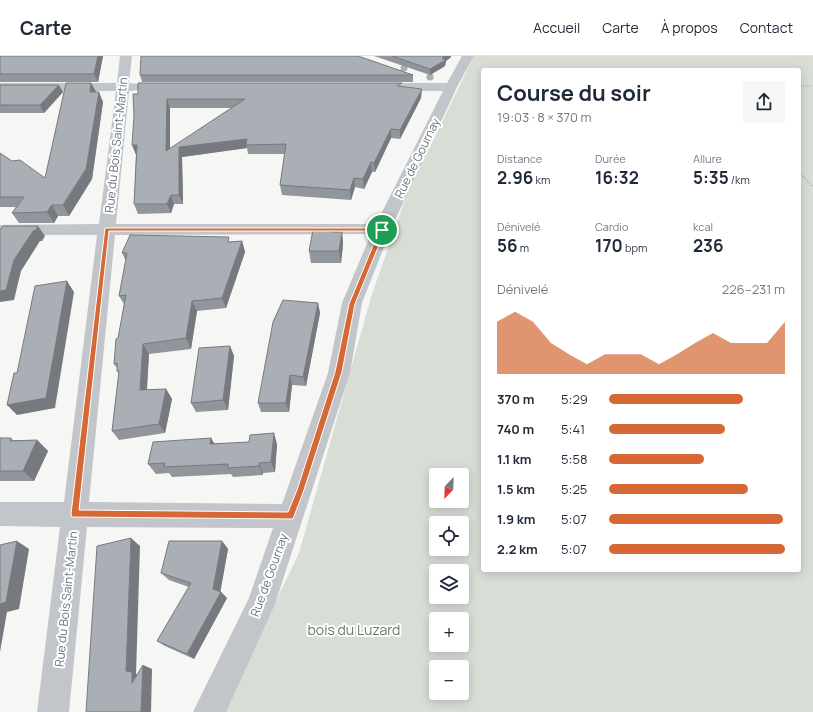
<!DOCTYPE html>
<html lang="fr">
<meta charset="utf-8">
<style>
body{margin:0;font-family:Manrope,sans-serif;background:#f6f6f7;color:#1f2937;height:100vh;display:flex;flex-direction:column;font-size:15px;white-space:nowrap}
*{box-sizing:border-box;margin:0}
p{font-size:13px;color:#747a83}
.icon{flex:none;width:22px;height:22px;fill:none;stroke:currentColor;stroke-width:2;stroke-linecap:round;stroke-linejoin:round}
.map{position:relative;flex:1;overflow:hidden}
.drawer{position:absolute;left:481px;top:12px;width:320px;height:504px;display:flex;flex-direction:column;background:#fff;border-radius:4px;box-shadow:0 2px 10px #0003}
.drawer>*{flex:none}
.needle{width:26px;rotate:203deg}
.fabs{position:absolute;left:429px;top:412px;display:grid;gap:8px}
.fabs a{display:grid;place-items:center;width:40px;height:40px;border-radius:4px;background:#fff;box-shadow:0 2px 10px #0003;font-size:20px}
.pin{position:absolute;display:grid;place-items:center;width:34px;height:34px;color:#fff;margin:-17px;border:2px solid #fff;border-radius:50%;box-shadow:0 1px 4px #0007}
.round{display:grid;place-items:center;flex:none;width:42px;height:42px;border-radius:4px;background:#f6f6f7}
.summary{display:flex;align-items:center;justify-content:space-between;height:68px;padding:0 16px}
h1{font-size:22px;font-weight:700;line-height:30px}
.stats{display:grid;grid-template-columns:repeat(3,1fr);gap:6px;height:68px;padding:4px 16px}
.stats div{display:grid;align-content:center}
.stats b{font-size:17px;font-weight:700}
.stats small{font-size:11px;font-weight:400}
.stats p{font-size:11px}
.chart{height:112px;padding:8px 16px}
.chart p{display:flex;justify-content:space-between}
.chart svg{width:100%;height:72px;margin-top:4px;fill:#d56835;opacity:.7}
ul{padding:0 16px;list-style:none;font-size:13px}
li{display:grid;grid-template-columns:64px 48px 1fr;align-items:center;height:30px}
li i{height:10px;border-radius:5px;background:#d56835}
header{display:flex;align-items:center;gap:24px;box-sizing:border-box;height:56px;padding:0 20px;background:#fff;border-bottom:1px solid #e0e1e3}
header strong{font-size:19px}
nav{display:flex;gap:22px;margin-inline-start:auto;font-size:14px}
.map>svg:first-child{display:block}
</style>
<header>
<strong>Carte</strong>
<nav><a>Accueil</a><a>Carte</a><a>À propos</a><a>Contact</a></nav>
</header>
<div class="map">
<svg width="813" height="656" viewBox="0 0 813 656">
<rect width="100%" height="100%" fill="#f6f7f4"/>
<path fill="#d8ddd5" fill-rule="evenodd" d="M474,0H813V656H222L299,497L372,238L407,138ZM483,14H799V514H483ZM436,419H462V445H436ZM436,467H462V493H436ZM436,515H462V541H436ZM436,563H462V589H436ZM436,611H462V637H436Z"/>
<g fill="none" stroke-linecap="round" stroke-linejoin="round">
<polyline stroke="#babcbf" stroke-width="1.5" stroke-dasharray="1 1" stroke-linecap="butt" points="799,30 813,30"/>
<polyline stroke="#babcbf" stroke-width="2" stroke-dasharray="1.5 1.5" stroke-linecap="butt" points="799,116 813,131"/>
<path fill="#c2c5c9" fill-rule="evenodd" d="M120,0H132L129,27L141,28L142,31L141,34L129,35L116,168H376L443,35H372L366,31L372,27H447L462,0H474L457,31L391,173L362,247L350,317L275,548L226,656H193L249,542L273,472L87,471L69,656H37L60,471L0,470V446H64L97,179H0V169L99,168L116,35H0V27H117ZM371,178L342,247L328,317L282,448L89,446L115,179Z"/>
</g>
<g fill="#a8b2a6">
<circle cx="404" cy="12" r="3.5"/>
<circle cx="430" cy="21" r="3.5"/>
</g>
<g fill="#91969c" fill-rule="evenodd">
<polygon points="0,0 103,0 98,26 0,26"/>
<polygon points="374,0 451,0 451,1 446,5 445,10 430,19"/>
<polygon points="140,19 413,19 413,26 142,26"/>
<polygon points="91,27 96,36 103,46 92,123 69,160 58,160 54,167 19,167 12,157 16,151 0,151 0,97 12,105 45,122"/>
<polygon points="0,29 63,36 44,57 0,57"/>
<path d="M402,31L421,42L400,83L391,82L375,116H372L364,133L355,131L351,144L282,139L280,129L285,98H248L247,92L182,101L183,148H174L171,157L138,158L134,148L136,99L133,38ZM170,52H231L170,93Z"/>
<polygon points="332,176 342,176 343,188 341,207 311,207 309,195"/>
<polygon points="242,185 245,196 226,252 197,255 191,293 149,298 147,334 166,333 172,343 165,377 119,384 112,375 119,318 117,315 117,312 114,308 124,248 119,240 126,205 122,197 230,186"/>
<polygon points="318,247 320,257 306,330 292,329 289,356 261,356 258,347"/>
<polygon points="230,290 234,300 228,354 196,356 191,347"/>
<polygon points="0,382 11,382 13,384 37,384 48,395 34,425 0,425"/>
<polygon points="211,382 214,388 277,388 275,416 263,417 263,419 233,421 231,418 172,421 169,417 156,418 148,408"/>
<polygon points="222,485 228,493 220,535 227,542 194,603 165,590 157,585 189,531 169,524 161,517"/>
</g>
<g fill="#767a7f">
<polygon points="98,0 103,0 98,26 94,18"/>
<polygon points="445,0 451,0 451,1 446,5 445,10 430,19 430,13"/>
<polygon points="91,27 96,36 90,36"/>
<polygon points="59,29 63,36 44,57 40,49"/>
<polygon points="422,33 421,42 400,83 400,74"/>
<polygon points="99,36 103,46 92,123 69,160 63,149"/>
<polygon points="167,43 170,52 170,105 166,95"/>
<polygon points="391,73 391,82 375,116 374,107"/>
<polygon points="247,83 246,89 247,92 182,101 183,148 179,139 179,91"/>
<polygon points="132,89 137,89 141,98 136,99"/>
<polygon points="371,106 372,116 364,133 363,123"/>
<polygon points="354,122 355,131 351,144 350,134"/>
<polygon points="171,139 174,148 171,157 167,148"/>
<polygon points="52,149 58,160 54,167 47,156"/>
<polygon points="38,170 45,180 42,185 40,185 21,215 14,244 0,246 0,235 14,204 33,175"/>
<polygon points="342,176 343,188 341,207 339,195"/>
<polygon points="242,185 245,196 226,252 222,242"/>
<polygon points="67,225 74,236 55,352 17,359 7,349"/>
<polygon points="192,245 197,255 191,293 186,282"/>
<polygon points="318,247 320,257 306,330 303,321"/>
<polygon points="143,288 149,298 146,344 140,334"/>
<polygon points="230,290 234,300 228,354 223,344"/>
<polygon points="290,319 292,329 289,356 286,347"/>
<polygon points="166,333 172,343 165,377 159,368"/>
<polygon points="274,377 277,388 275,416 271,406"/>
<polygon points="211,382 217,392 210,388"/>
<polygon points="37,384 48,395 34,425 23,415"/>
<polygon points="259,407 263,417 263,419 259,410"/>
<polygon points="131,482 140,490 136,618 142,620 143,609 152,613 151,656 141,656 132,627 126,615"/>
<polygon points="17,485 29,493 19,553 7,556 0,596 0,548"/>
<polygon points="222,485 228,493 220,538 221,536 227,542 194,603 187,598 213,533"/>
</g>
<g fill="#a9afb5" stroke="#767a7f" fill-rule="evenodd">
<polygon points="0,0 98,0 94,18 0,18"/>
<polygon points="141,0 358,0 413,19 140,19"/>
<polygon points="392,0 445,0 442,2 446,4 430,13"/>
<polygon points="66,27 91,27 90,36 99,36 86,113 63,149 52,149 47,156 12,157 24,141 0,141 0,97 12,105 20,104 45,122"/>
<path d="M138,27H402L397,30L422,33L400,74L391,73L374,107L371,106L363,123L354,122L350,134L280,129L286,88L246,89L247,83L179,91V139H171L167,148H134L137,89H132L134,60L133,38H138ZM167,43H245L166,95Z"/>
<polygon points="0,29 59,29 40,49 0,49"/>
<polygon points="3,170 38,170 36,174 33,175 14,204 6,234 0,235 0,174"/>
<polygon points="313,174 331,174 331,176 342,176 339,195 309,195"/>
<polygon points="130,179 229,181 228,186 242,185 222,242 192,245 186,282 143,288 140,334 166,333 159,368 112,375 119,315 117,315 117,307 114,308 116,283 118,282 126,239 119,240 127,197 122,197"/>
<polygon points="67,225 46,342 7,349 14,317 17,317 35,230"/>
<polygon points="283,244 318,247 303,321 290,319 286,347 258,347 273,266"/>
<polygon points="230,290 223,344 191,347 199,292"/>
<polygon points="274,377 271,406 259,407 259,410 228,412 228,408 164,411 165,407 148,408 153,386 211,382 210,388 249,386 250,379"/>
<polygon points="0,382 11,382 10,385 37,384 23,415 0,415"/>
<polygon points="131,482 126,615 132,616 132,627 143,609 141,656 86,656 97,490"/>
<polygon points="17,485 6,546 0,548 0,489"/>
<polygon points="169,485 222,485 213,533 221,536 187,598 157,585 191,527 161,517"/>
</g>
<path fill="#d56835" stroke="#fff" fill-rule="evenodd" d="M105,172H382L385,174L355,248L342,316L304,434L293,463L72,461L71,458ZM109,175H379L349,248L335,316L297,434L288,456L79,454Z"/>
<g text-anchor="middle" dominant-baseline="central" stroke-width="4" stroke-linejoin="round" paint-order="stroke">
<g font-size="12" fill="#687482" stroke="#fff">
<text transform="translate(116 89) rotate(-84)">Rue du Bois Saint-Martin</text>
<text transform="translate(417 102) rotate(-64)">Rue de Gournay</text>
<text transform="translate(269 519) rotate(-70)">Rue de Gournay</text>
<text transform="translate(66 543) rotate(-84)">Rue du Bois Saint-Martin</text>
</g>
<g font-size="14" fill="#697a66" stroke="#fff">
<text x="354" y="573">bois du Luzard</text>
</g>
</g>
</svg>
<div class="fabs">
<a><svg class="needle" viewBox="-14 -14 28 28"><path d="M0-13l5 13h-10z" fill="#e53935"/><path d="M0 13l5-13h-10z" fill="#747a83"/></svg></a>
<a><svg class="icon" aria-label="locate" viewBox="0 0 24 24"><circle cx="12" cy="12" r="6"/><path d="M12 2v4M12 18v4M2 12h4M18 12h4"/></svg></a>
<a><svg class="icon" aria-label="layers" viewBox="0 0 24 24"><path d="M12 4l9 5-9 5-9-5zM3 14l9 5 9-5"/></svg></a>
<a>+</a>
<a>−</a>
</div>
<div class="pin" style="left:382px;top:174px;background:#1e9e55"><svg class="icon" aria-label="arrive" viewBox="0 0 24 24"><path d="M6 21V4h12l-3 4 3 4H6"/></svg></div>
<section class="drawer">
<div class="summary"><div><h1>Course du soir</h1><p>19:03 · 8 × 370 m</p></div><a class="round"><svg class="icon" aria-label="share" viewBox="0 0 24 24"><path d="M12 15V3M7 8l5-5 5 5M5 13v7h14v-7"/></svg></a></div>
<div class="stats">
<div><p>Distance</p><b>2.96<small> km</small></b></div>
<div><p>Durée</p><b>16:32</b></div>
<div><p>Allure</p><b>5:35<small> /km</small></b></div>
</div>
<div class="stats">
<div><p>Dénivelé</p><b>56<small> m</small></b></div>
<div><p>Cardio</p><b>170<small> bpm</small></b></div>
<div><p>kcal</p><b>236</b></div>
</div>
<div class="chart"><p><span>Dénivelé</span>226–231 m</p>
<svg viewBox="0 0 160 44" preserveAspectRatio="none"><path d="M0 44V12L10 6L20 12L30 25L40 32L50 38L60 32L70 32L80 32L90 38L100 32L110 25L120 19L130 25L140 25L150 25L160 12V44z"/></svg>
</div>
<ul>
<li><b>370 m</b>5:29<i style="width:76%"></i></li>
<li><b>740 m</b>5:41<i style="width:66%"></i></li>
<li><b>1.1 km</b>5:58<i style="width:54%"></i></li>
<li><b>1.5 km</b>5:25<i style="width:79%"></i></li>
<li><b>1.9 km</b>5:07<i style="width:99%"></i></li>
<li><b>2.2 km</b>5:07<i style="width:100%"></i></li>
</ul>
</section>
</div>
